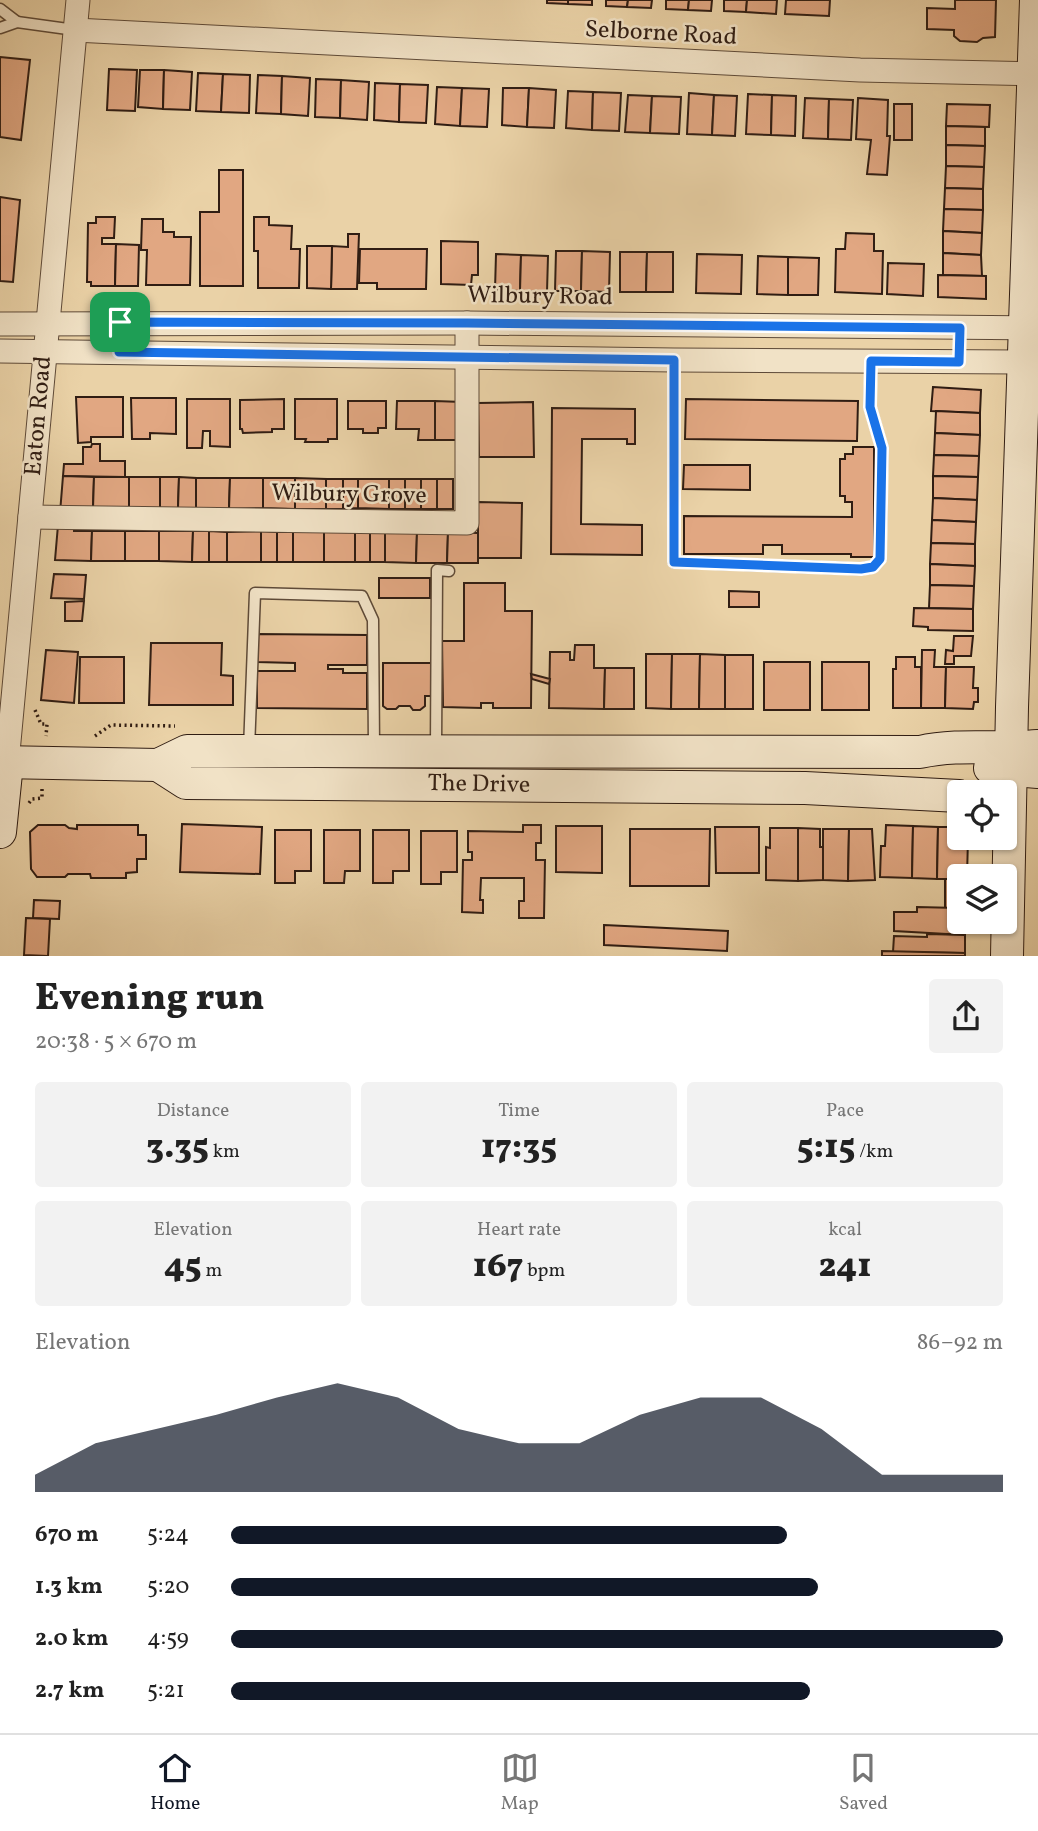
<!DOCTYPE html>
<meta charset="utf-8">
<style>
body{margin:0;font-family:Vollkorn,serif;background:#f2f2f2;color:#222;height:100vh;display:flex;flex-direction:column;font-size:26px;white-space:nowrap}
*{box-sizing:border-box;margin:0}
p{font-size:23px;color:#767676}
.icon{flex:none;width:38px;height:38px;fill:none;stroke:currentColor;stroke-width:2;stroke-linecap:round;stroke-linejoin:round}
.map{position:relative;height:956px;overflow:hidden}
.side{display:flex;flex-direction:column;background:#fff;flex:1}
.side>*{flex:none}
.tools{position:absolute;left:947px;top:780px;display:grid;gap:14px}
.tools a{display:grid;place-items:center;width:70px;height:70px;border-radius:7px;background:#fff;box-shadow:0 2px 5px #0004;font-size:35px}
.pin{position:absolute;display:grid;place-items:center;width:60px;height:60px;color:#fff;margin:-30px;border-radius:14px;box-shadow:0 4px 10px #0006}
.round{display:grid;place-items:center;flex:none;width:74px;height:74px;border-radius:7px;background:#f2f2f2}
.head{display:flex;align-items:center;justify-content:space-between;height:119px;padding:0 35px}
h1{font-size:38px;font-weight:800;line-height:52px}
.metrics{display:grid;grid-template-columns:repeat(3,1fr);gap:10px;height:119px;padding:7px 35px}
.metrics div{display:grid;align-content:center;border-radius:7px;background:#f2f2f2;text-align:center}
.metrics b{font-size:35px;font-weight:800}
.metrics small{font-size:19px;font-weight:400}
.metrics p{font-size:19px}
.chart{height:196px;padding:14px 35px}
.chart p{display:flex;justify-content:space-between}
.chart svg{width:100%;height:126px;margin-top:7px;fill:#111827;opacity:.7}
ul{padding:0 35px;list-style:none;font-size:23px}
li{display:grid;grid-template-columns:112px 84px 1fr;align-items:center;height:52px}
li i{height:18px;border-radius:9px;background:#111827}
.menu{display:flex;justify-content:space-around;align-items:center;height:98px;border-top:2px solid #e0e0e0;background:#fff;font-size:19px;color:#767676}
.menu a{display:grid;justify-items:center;gap:4px}
.menu .active{color:#111827}
.map>svg:first-child{display:block}
</style>
<div class="map">
<svg width="1038" height="956" viewBox="0 0 1038 956">
<rect width="100%" height="100%" fill="#ead2a7"/>
<filter id="stains"><feTurbulence type="fractalNoise" baseFrequency=".00286" numOctaves="4"/><feColorMatrix values="0 0 0 0 .2 0 0 0 0 .09 0 0 0 0 .02 0 0 0 .5 -.17"/></filter>
<radialGradient id="worn" r=".72"><stop offset=".6" stop-color="#630" stop-opacity="0"/><stop offset="1" stop-color="#630" stop-opacity=".3"/></radialGradient>
<g fill="#e1a782" stroke="#301d13" stroke-width="2">
<polygon points="547,0 568,0 568,4 547,3"/>
<polygon points="568,0 592,0 592,5 568,4"/>
<polygon points="606,0 628,0 627,7 606,6"/>
<polygon points="628,0 652,0 651,8 627,7"/>
<polygon points="666,0 689,0 688,10 666,9"/>
<polygon points="689,0 712,0 711,11 688,10"/>
<polygon points="724,0 747,0 746,12 724,11"/>
<polygon points="747,0 777,0 776,14 746,12"/>
<polygon points="786,0 830,0 829,16 785,14"/>
<polygon points="955,0 996,0 995,37 983,38 977,42 960,41 954,36 954,30 927,29 927,8 955,9"/>
<polygon points="0,57 30,60 21,140 0,137"/>
<polygon points="109,69 137,70 135,111 107,110"/>
<polygon points="140,70 164,70 163,109 138,107"/>
<polygon points="164,70 192,72 190,110 163,109"/>
<polygon points="198,73 223,74 221,112 196,111"/>
<polygon points="223,74 250,75 249,113 221,112"/>
<polygon points="258,75 282,76 281,114 256,113"/>
<polygon points="282,76 310,78 308,116 281,114"/>
<polygon points="316,79 341,80 340,118 315,117"/>
<polygon points="341,80 369,82 367,120 340,118"/>
<polygon points="375,83 400,84 399,122 374,120"/>
<polygon points="400,84 428,85 426,123 399,122"/>
<polygon points="437,87 462,88 460,126 435,124"/>
<polygon points="462,88 489,89 487,127 460,126"/>
<polygon points="503,88 529,88 527,127 502,125"/>
<polygon points="529,88 556,90 554,128 527,127"/>
<polygon points="568,91 593,92 592,130 566,128"/>
<polygon points="593,92 621,93 619,131 592,130"/>
<polygon points="689,93 714,95 712,135 687,134"/>
<polygon points="748,94 772,95 771,135 746,134"/>
<polygon points="628,95 652,96 650,133 625,132"/>
<polygon points="714,95 737,96 735,136 712,135"/>
<polygon points="772,95 796,96 795,136 771,135"/>
<polygon points="652,96 681,97 679,134 650,133"/>
<polygon points="805,98 829,99 828,139 803,138"/>
<polygon points="858,98 888,100 887,136 890,136 887,175 867,174 871,140 856,139"/>
<polygon points="829,99 853,100 851,140 828,139"/>
<rect x="894" y="104" width="18" height="36"/>
<polygon points="947,104 990,105 989,127 946,126"/>
<polygon points="946,126 985,127 985,146 946,145"/>
<polygon points="946,145 985,146 984,167 946,166"/>
<polygon points="946,166 984,167 983,189 945,188"/>
<polygon points="219,170 243,170 243,286 200,286 200,212 219,212"/>
<polygon points="945,188 983,189 983,210 944,209"/>
<polygon points="0,197 20,200 13,282 0,281"/>
<polygon points="944,209 983,210 982,233 943,231"/>
<polygon points="96,217 115,217 114,238 102,238 102,244 116,244 115,286 91,286 91,282 87,282 88,223 96,223"/>
<polygon points="254,217 269,217 269,225 292,226 291,249 300,249 299,288 258,288 258,251 254,251"/>
<polygon points="142,219 163,219 163,232 174,232 174,237 191,237 190,285 146,285 147,250 141,250"/>
<polygon points="943,231 982,233 981,255 943,253"/>
<polygon points="846,233 874,234 874,251 883,251 882,294 835,292 836,249 845,249"/>
<polygon points="348,234 359,234 357,289 331,289 332,246 348,247"/>
<polygon points="441,241 478,242 478,275 472,275 471,285 441,284"/>
<polygon points="116,244 139,245 138,286 115,286"/>
<polygon points="307,246 332,246 331,289 307,288"/>
<polygon points="360,249 427,249 426,289 377,289 377,283 359,283"/>
<polygon points="556,251 582,251 581,291 555,291"/>
<polygon points="582,251 610,252 609,292 581,291"/>
<polygon points="620,252 647,252 646,292 620,292"/>
<polygon points="647,252 673,252 673,292 646,292"/>
<polygon points="943,253 981,255 982,276 943,275"/>
<polygon points="496,254 521,255 520,291 495,290"/>
<polygon points="697,254 742,255 741,294 696,293"/>
<polygon points="521,255 548,256 547,292 520,291"/>
<polygon points="758,256 788,257 788,295 757,294"/>
<polygon points="788,257 819,258 818,295 788,295"/>
<polygon points="888,263 924,264 923,296 887,294"/>
<polygon points="938,275 986,276 986,299 938,297"/>
<polygon points="933,387 981,390 980,413 931,411"/>
<polygon points="76,397 123,397 123,437 91,437 91,442 78,443"/>
<polygon points="131,398 176,398 176,434 150,433 150,439 132,439"/>
<polygon points="187,399 230,399 230,447 210,446 210,431 203,431 202,448 187,448"/>
<polygon points="284,399 284,429 272,429 272,432 243,433 242,429 240,429 240,400"/>
<polygon points="295,399 337,399 337,439 328,439 328,442 305,442 306,439 295,439"/>
<polygon points="686,399 858,401 857,441 685,439"/>
<polygon points="348,401 386,401 386,428 378,428 378,433 363,433 363,429 348,429"/>
<polygon points="397,401 435,401 435,440 418,440 419,429 396,429"/>
<polygon points="435,401 462,402 461,440 435,440"/>
<polygon points="533,402 534,457 479,457 478,403"/>
<polygon points="552,408 635,409 635,444 627,444 627,439 582,439 581,524 642,525 642,555 551,554"/>
<polygon points="936,411 980,413 980,435 935,433"/>
<polygon points="935,433 980,435 979,456 934,455"/>
<polygon points="92,444 100,444 100,461 125,461 125,477 63,476 64,464 83,464 83,447 91,447"/>
<polygon points="853,447 874,447 874,557 851,557 851,554 782,554 782,545 763,545 763,554 684,554 684,516 852,517 852,502 845,502 845,496 840,496 840,459 845,459 845,454 853,454"/>
<polygon points="934,455 979,456 978,477 933,476"/>
<polygon points="684,465 750,465 750,490 683,489"/>
<polygon points="63,476 94,477 93,508 60,513"/>
<polygon points="933,476 978,477 977,500 933,498"/>
<polygon points="94,477 129,477 129,508 93,508"/>
<rect x="129" y="477" width="31" height="31"/>
<polygon points="160,477 179,477 178,508 160,508"/>
<polygon points="179,477 196,478 196,508 178,508"/>
<polygon points="196,478 230,478 229,509 196,508"/>
<polygon points="230,478 263,478 263,508 229,509"/>
<polygon points="263,478 295,478 295,509 263,508"/>
<polygon points="295,478 326,479 326,509 295,509"/>
<rect x="326" y="479" width="17" height="30"/>
<polygon points="343,479 358,479 358,508 343,509"/>
<polygon points="358,479 389,479 389,509 358,508"/>
<rect x="389" y="479" width="16" height="30"/>
<rect x="405" y="479" width="16" height="30"/>
<rect x="421" y="479" width="16" height="30"/>
<rect x="437" y="479" width="16" height="30"/>
<polygon points="933,498 977,500 976,522 932,520"/>
<polygon points="478,502 522,503 521,558 478,558"/>
<polygon points="932,520 976,522 975,544 931,543"/>
<polygon points="58,525 74,525 74,531 92,531 91,561 55,560"/>
<polygon points="92,531 125,531 125,561 91,561"/>
<rect x="125" y="531" width="34" height="30"/>
<polygon points="159,531 193,531 192,562 159,561"/>
<polygon points="193,531 209,531 209,562 192,562"/>
<polygon points="209,531 227,532 227,562 209,562"/>
<polygon points="261,531 261,562 227,562 227,532"/>
<polygon points="261,531 277,532 277,562 261,562"/>
<rect x="277" y="532" width="16" height="30"/>
<rect x="293" y="532" width="31" height="30"/>
<rect x="324" y="532" width="31" height="30"/>
<rect x="355" y="532" width="15" height="30"/>
<rect x="370" y="532" width="15" height="30"/>
<polygon points="385,532 417,532 416,563 385,562"/>
<polygon points="417,532 448,532 447,563 416,563"/>
<polygon points="448,532 478,533 478,563 447,563"/>
<polygon points="931,543 975,544 975,566 930,564"/>
<polygon points="930,564 975,566 974,586 930,585"/>
<polygon points="54,574 86,575 84,599 51,598"/>
<rect x="379" y="578" width="51" height="20"/>
<polygon points="464,583 505,583 505,611 532,611 531,708 493,708 493,703 481,703 481,708 443,707 442,641 464,641"/>
<polygon points="930,585 974,586 973,609 929,608"/>
<polygon points="729,591 759,592 759,607 729,607"/>
<polygon points="84,601 82,621 65,621 65,602"/>
<polygon points="914,608 973,609 973,631 928,630 928,627 913,626"/>
<polygon points="257,634 367,635 367,665 328,665 328,669 343,669 343,673 367,673 367,709 257,708 257,671 295,671 295,663 257,662"/>
<polygon points="954,636 973,636 971,656 954,656 954,664 945,664 946,650 953,651"/>
<polygon points="151,643 222,643 221,675 233,676 233,705 149,705"/>
<polygon points="575,645 594,645 594,668 605,668 604,709 549,708 550,652 570,652 570,660 574,660"/>
<polygon points="46,650 78,652 74,703 41,700"/>
<polygon points="922,650 935,650 934,667 946,667 945,708 921,708"/>
<polygon points="646,654 672,654 671,709 646,708"/>
<polygon points="672,654 700,654 699,709 671,709"/>
<polygon points="700,654 725,655 725,709 699,709"/>
<rect x="725" y="655" width="28" height="54"/>
<polygon points="80,657 124,657 124,703 79,703"/>
<polygon points="896,657 915,657 915,667 921,667 921,708 893,708 893,669 896,669"/>
<rect x="764" y="662" width="46" height="48"/>
<rect x="822" y="662" width="47" height="48"/>
<polygon points="383,663 432,663 432,696 425,696 425,706 420,710 413,710 410,706 399,706 396,709 387,709 383,706"/>
<polygon points="946,667 974,667 973,688 978,688 978,702 974,702 973,709 945,708"/>
<polygon points="605,668 634,668 634,709 604,709"/>
<polygon points="531,674 550,679 549,684 532,679"/>
<polygon points="182,824 262,827 260,874 180,872"/>
<polygon points="38,825 65,825 69,828 77,829 77,825 138,825 138,835 146,835 146,859 137,859 137,872 126,873 126,878 91,878 90,874 68,874 65,877 37,877 31,869 30,832"/>
<polygon points="523,825 541,825 541,843 536,843 536,860 545,860 544,918 519,918 519,901 524,901 524,878 481,878 480,900 483,900 483,913 462,912 463,860 472,860 472,852 468,852 468,831 523,832"/>
<polygon points="886,825 913,826 912,878 880,877 881,846 885,846"/>
<polygon points="556,826 602,826 602,873 556,872"/>
<polygon points="913,826 938,827 937,879 912,878"/>
<polygon points="715,827 759,827 759,873 716,873"/>
<polygon points="938,827 959,827 959,838 968,838 967,877 959,877 959,879 937,879"/>
<polygon points="770,828 798,828 798,881 766,880 766,847 770,848"/>
<polygon points="798,828 820,829 820,847 823,847 823,880 798,881"/>
<polygon points="630,829 710,829 709,886 630,886"/>
<polygon points="823,829 849,829 848,881 823,880"/>
<polygon points="849,829 872,829 875,880 848,881"/>
<polygon points="275,830 311,830 311,871 295,871 295,883 275,883"/>
<polygon points="324,830 360,830 360,871 345,871 344,883 324,883"/>
<polygon points="373,830 409,830 409,871 393,871 393,883 373,883"/>
<polygon points="421,831 457,831 457,872 441,872 441,884 421,884"/>
<rect x="945" y="879" width="14" height="29"/>
<polygon points="34,900 60,901 59,919 33,918"/>
<polygon points="917,907 958,908 959,922 966,922 965,935 894,931 894,912 917,912"/>
<polygon points="26,918 50,919 48,956 24,955"/>
<polygon points="604,925 728,931 727,951 604,945"/>
<polygon points="927,934 965,935 965,953 893,952 894,936 927,937"/>
<polygon points="882,951 965,953 965,956 882,956"/>
</g>
<g fill="none" stroke-linecap="round" stroke-linejoin="round">
<g stroke="#5e4a38" stroke-width="13">
<g id="lane">
<polyline points="0,9 17,22"/>
<polyline points="0,28 17,22 75,30"/>
<polyline points="674,360 674,562 861,569 873,567 880,559 882,448 870,407 871,361"/>
<polyline points="436,748 437,570 449,571"/>
<polyline points="249,749 255,593 362,596 373,620 374,748"/>
</g>
</g>
<g stroke="#5e4a38" stroke-width="25">
<g id="street">
<polyline points="75,30 860,70 1038,74"/>
<polyline points="0,324 467,323 1038,328"/>
<polyline points="0,351 674,360 1038,362"/>
<polyline points="30,517 467,523 467,323"/>
<polyline points="7,763 78,0"/>
</g>
</g>
<g stroke="#301d13" stroke-width="34">
<g id="secondary">
<path d="M0,762L158,765L187,751L920,752C960,743 998,750 1038,746"/>
<polyline points="158,765 186,783 805,788 959,796"/>
<polyline points="990,768 1038,772"/>
<polyline points="0,832 7,763"/>
<polyline points="1007,956 1012,707 1036,0"/>
</g>
</g>
<g stroke="#301d13" stroke-width="3.5" stroke-dasharray="2 3.5" stroke-linecap="butt">
<polyline points="35,710 41,724 47,724 46,736"/>
<polyline points="95,736 111,725 175,726"/>
<polyline points="29,803 32,799 42,798 42,789"/>
</g>
<use href="#lane" stroke="#f1e2c6" stroke-width="10"/>
<use href="#street" stroke="#f1e2c6" stroke-width="23"/>
<use href="#secondary" stroke="#f1e2c6" stroke-width="32"/>
</g>
<g fill="none" stroke-linecap="round" stroke-linejoin="round">
<g stroke="#fff" stroke-width="14">
<polygon id="route" points="120,322 467,323 960,328 959,362 871,361 870,407 882,448 880,559 873,567 861,569 674,562 674,360 119,352"/>
</g>
<use href="#route" stroke="#1a73e8" stroke-width="9"/>
</g>
<g text-anchor="middle" dominant-baseline="central" stroke-width="5" stroke-linejoin="round" paint-order="stroke">
<g font-size="24" fill="#301d13" stroke="#f1e2c6">
<text transform="translate(661 34) rotate(3)">Selborne Road</text>
<text transform="translate(540 297) rotate(1)">Wilbury Road</text>
<text transform="translate(39 416) rotate(-85)">Eaton Road</text>
<text transform="translate(349 495) rotate(1)">Wilbury Grove</text>
<text transform="translate(479 785) rotate(1)">The Drive</text>
</g>
</g>
<rect width="100%" height="100%" filter="url(#stains)"/>
<rect width="100%" height="100%" fill="url(#worn)"/>
</svg>
<div class="tools">
<a><svg class="icon" aria-label="locate" viewBox="0 0 24 24"><circle cx="12" cy="12" r="6"/><path d="M12 2v4M12 18v4M2 12h4M18 12h4"/></svg></a>
<a><svg class="icon" aria-label="layers" viewBox="0 0 24 24"><path d="M12 4l9 5-9 5-9-5zM3 14l9 5 9-5"/></svg></a>
</div>
<div class="pin" style="left:120px;top:322px;background:#1e9e55"><svg class="icon" aria-label="arrive" viewBox="0 0 24 24"><path d="M6 21V4h12l-3 4 3 4H6"/></svg></div>
</div>
<section class="side">
<div class="head"><div><h1>Evening run</h1><p>20:38 · 5 × 670 m</p></div><a class="round"><svg class="icon" aria-label="share" viewBox="0 0 24 24"><path d="M12 15V3M7 8l5-5 5 5M5 13v7h14v-7"/></svg></a></div>
<div class="metrics">
<div><p>Distance</p><b>3.35<small> km</small></b></div>
<div><p>Time</p><b>17:35</b></div>
<div><p>Pace</p><b>5:15<small> /km</small></b></div>
</div>
<div class="metrics">
<div><p>Elevation</p><b>45<small> m</small></b></div>
<div><p>Heart rate</p><b>167<small> bpm</small></b></div>
<div><p>kcal</p><b>241</b></div>
</div>
<div class="chart"><p><span>Elevation</span>86–92 m</p>
<svg viewBox="0 0 160 44" preserveAspectRatio="none"><path d="M0 44V38L10 27L20 22L30 17L40 11L50 6L60 11L70 22L80 27L90 27L100 17L110 11L120 11L130 22L140 38L150 38L160 38V44z"/></svg>
</div>
<ul>
<li><b>670 m</b>5:24<i style="width:72%"></i></li>
<li><b>1.3 km</b>5:20<i style="width:76%"></i></li>
<li><b>2.0 km</b>4:59<i style="width:100%"></i></li>
<li><b>2.7 km</b>5:21<i style="width:75%"></i></li>
</ul>
</section>
<nav class="menu">
<a class="active"><svg class="icon" aria-label="home" viewBox="0 0 24 24"><path d="M3 11l9-7 9 7M6 9v11h12V9"/></svg>Home</a>
<a><svg class="icon" aria-label="map" viewBox="0 0 24 24"><path d="M3 6l6-2 6 2 6-2v14l-6 2-6-2-6 2zM9 4v14M15 6v14"/></svg>Map</a>
<a><svg class="icon" aria-label="saved" viewBox="0 0 24 24"><path d="M7 4h10v16l-5-4-5 4z"/></svg>Saved</a>
</nav>
